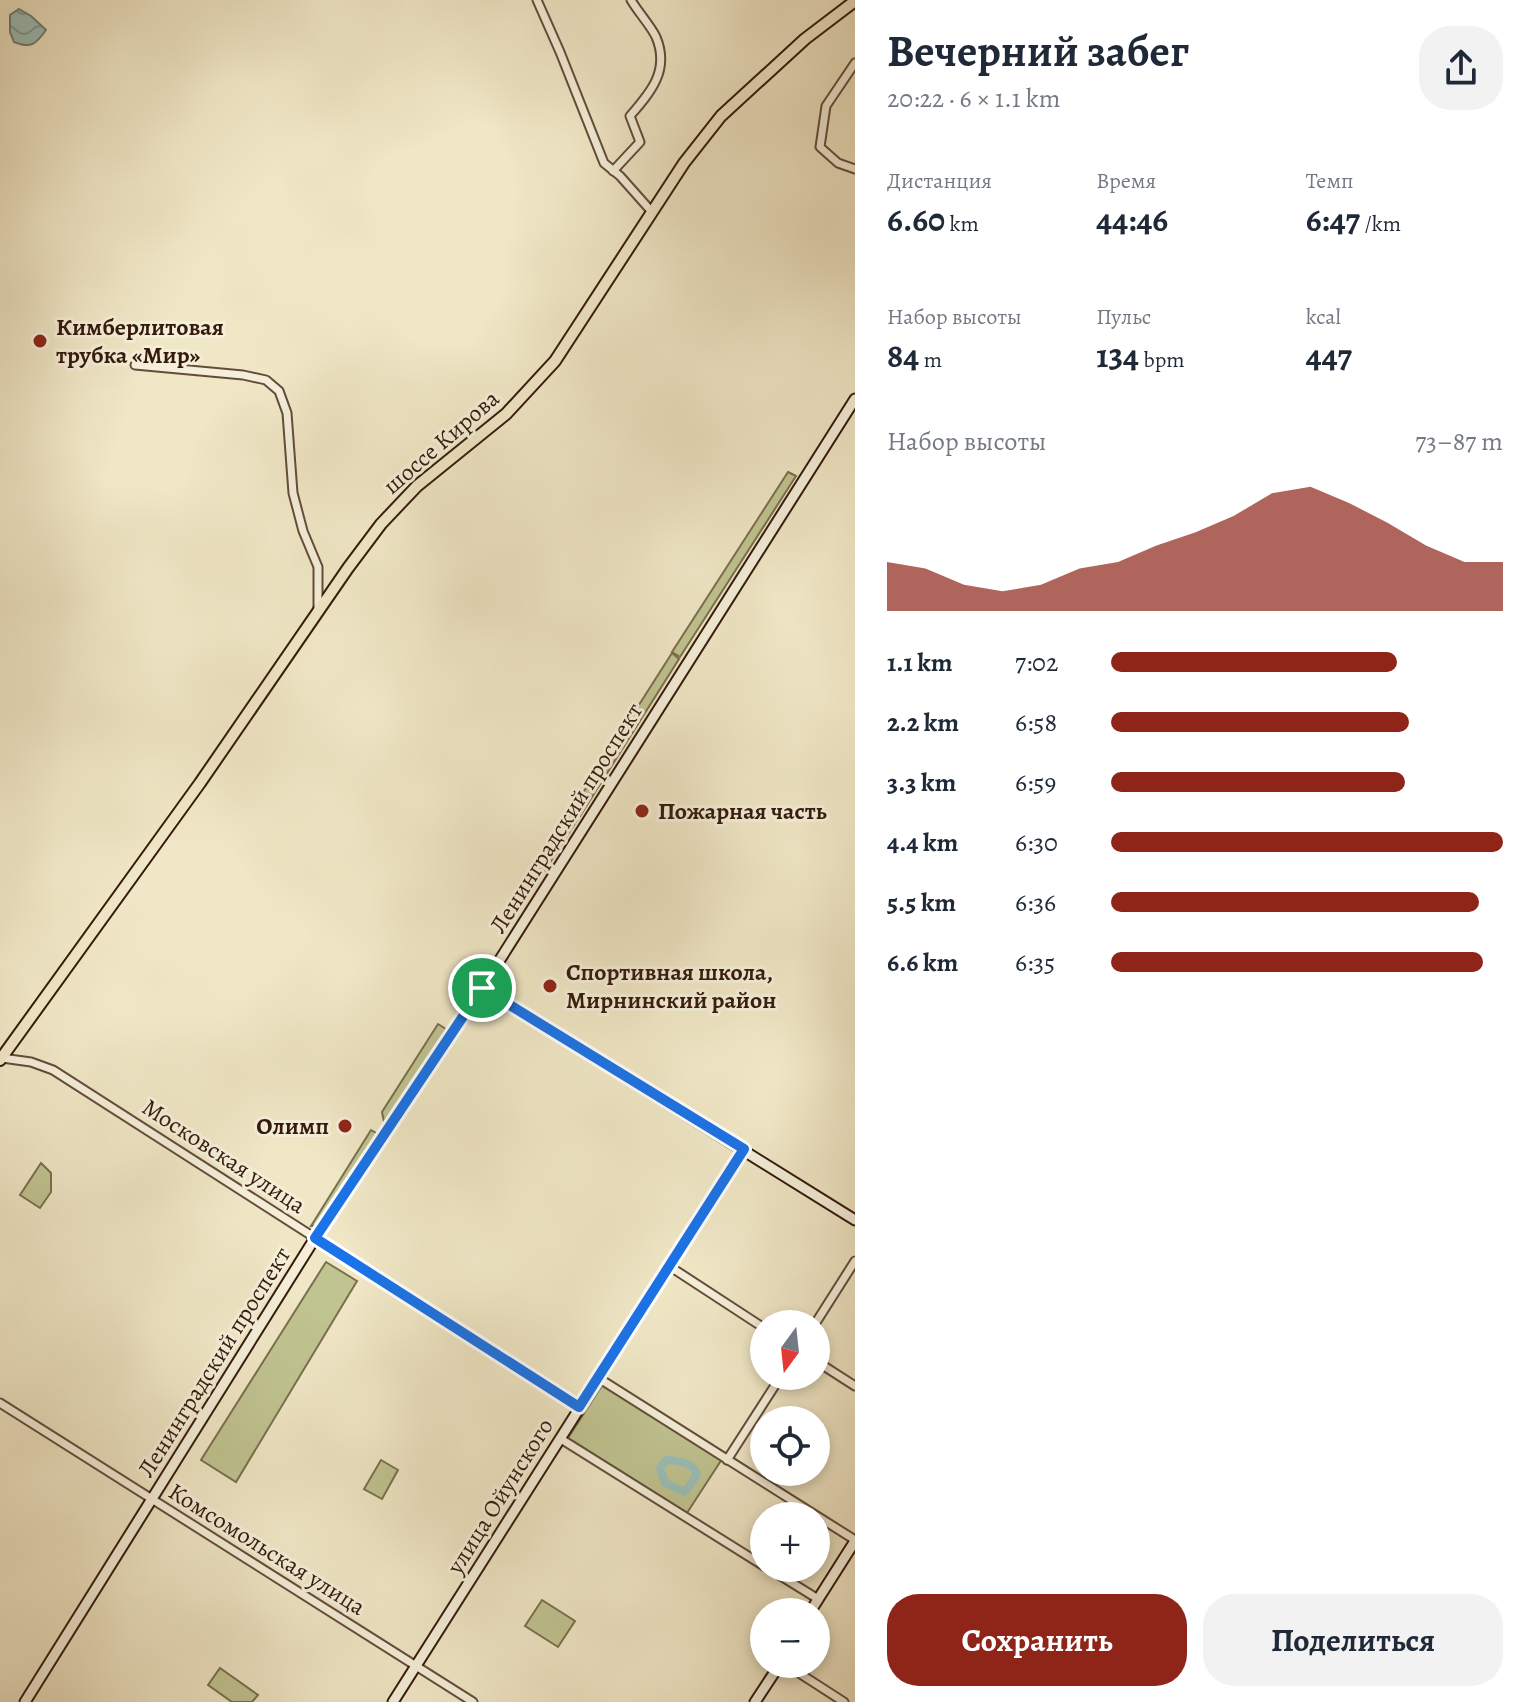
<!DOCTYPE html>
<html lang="ru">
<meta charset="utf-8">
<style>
body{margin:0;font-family:Alegreya,serif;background:#f2f2f3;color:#1f2937;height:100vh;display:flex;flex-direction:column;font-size:30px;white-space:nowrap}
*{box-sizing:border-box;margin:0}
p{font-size:26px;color:#747a83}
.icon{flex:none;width:44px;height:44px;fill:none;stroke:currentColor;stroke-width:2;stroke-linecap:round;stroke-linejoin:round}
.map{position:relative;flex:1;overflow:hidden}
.panel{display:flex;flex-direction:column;background:#fff;width:680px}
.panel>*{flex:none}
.needle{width:52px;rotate:195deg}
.buttons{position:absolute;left:750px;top:1310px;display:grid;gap:16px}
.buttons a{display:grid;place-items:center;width:80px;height:80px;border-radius:50%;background:#fff;box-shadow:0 4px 12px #0003;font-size:40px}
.pin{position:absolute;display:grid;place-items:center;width:68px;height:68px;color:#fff;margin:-34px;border:4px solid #fff;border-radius:50%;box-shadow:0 2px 8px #0007}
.round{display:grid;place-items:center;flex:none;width:84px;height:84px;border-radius:32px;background:#f2f2f3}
.summary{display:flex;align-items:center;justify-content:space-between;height:136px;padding:0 32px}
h1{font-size:44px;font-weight:700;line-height:60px}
.stats{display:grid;grid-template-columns:repeat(3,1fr);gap:12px;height:136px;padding:8px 32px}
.stats div{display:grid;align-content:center}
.stats b{font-size:34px;font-weight:700}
.stats small{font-size:22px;font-weight:400}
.stats p{font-size:22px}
.chart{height:224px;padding:16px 32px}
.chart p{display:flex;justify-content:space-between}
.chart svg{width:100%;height:144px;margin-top:8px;fill:#8f2418;opacity:.7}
.primary-button{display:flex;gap:16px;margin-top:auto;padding:16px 32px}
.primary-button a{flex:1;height:92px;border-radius:32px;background:#8f2418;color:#fff;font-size:32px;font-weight:700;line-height:92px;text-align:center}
.primary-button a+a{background:#f2f2f3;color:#1f2937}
ul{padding:0 32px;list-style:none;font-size:26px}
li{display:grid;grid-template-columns:128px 96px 1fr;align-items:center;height:60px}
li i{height:20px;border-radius:10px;background:#8f2418}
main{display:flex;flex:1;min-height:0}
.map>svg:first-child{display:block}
</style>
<main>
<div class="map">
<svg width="855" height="1702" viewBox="0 0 855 1702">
<defs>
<pattern id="water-waves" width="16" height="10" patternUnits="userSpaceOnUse" patternTransform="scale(2)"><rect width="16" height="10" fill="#9bbfb9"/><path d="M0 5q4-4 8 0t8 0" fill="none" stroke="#7f9a95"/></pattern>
</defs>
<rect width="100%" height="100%" fill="#f0e7c6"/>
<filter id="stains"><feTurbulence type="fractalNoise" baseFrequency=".0025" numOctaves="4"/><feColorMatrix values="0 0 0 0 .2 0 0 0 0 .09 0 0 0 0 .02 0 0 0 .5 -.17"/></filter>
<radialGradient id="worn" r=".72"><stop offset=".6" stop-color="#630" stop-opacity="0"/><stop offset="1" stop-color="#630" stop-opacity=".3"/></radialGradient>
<g fill="#c0c491" stroke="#7a6f4e" stroke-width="2">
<polygon points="788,472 796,476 680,657 672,652"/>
<polygon points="672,653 679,659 580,816 572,810"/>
<polygon points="570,815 577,820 533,889 528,893 523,891"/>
<polygon points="438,1024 446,1029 385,1127 382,1112"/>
<polygon points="371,1130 378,1134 320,1225 311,1226"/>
<polygon points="41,1163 51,1173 51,1192 40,1208 20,1195"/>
<polygon points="326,1262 357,1281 236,1482 201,1460"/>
<polygon points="603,1384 722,1459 687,1513 568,1438"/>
<polygon points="381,1460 398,1470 382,1499 364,1489"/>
<polygon points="542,1600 575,1621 558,1647 525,1626"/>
<polygon points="220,1668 258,1695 252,1702 232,1702 208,1685"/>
</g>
<path fill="url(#water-waves)" stroke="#717d73" stroke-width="2" d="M19,9L31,16L46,30C36,44 31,49 14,42L10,32V15Z"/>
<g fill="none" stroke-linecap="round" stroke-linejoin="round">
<path stroke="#9bbfb9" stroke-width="8" d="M670,1460C680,1461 695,1464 697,1475L685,1492L665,1483L660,1468L665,1461Z"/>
<g stroke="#624d3a" stroke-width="11">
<g id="minor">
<polyline points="537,0 560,52 604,163 620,176 652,212"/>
<polyline points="855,63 826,106 820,147 838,163 855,169"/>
<path d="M613,171L640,142L630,116C651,92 670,70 656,37C651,26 638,12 631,0"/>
<polyline points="135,365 243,375 266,380 279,391 287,413 293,493 303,531 318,567 318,610"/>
<polyline points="2,1058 31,1062 53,1070 579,1407"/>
<polyline points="669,1266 764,1328"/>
<polyline points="815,1324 855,1261"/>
<polyline points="816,1361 855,1386"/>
<polyline points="600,1379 855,1540"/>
<polyline points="0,1403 473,1702"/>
<polyline points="561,1439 764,1566"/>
<polyline points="727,1460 781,1376"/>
<polyline points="768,1568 818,1599"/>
<polyline points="785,1664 844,1702"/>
</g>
</g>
<g stroke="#331a0b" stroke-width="13">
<g id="secondary">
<polyline points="482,988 855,1220"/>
<polyline points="810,1612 855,1541"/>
<polyline points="25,1702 315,1238 482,988 855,399"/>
<polyline points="393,1702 744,1149"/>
<polyline points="755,1702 780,1664"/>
</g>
</g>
<g stroke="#331a0b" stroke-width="14">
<polyline id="primary" points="0,1060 200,783 348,568 381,524 417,486 506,414 555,361 684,163 721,116 805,39 855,1"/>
</g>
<use href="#minor" stroke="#f5efda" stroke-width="7"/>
<use href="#secondary" stroke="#f5efda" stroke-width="9"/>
<use href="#primary" stroke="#f0e7c6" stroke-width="10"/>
</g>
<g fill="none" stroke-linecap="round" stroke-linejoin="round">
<g stroke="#fff" stroke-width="16">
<polygon id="route" points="482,988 744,1149 579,1407 315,1238"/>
</g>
<use href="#route" stroke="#1a73e8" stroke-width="10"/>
</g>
<g fill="#8f2418" stroke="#f5efda" stroke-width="3">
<circle cx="40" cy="341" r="8"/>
<circle cx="642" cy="811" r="8"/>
<circle cx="550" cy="986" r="8"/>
<circle cx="345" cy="1126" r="8"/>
</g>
<g text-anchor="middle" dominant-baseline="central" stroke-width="6" stroke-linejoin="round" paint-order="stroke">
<g font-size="24" font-weight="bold" fill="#331a0b" stroke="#f5efda" text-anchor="start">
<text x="56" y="327">Кимберлитовая<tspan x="56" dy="28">трубка «Мир»</tspan></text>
<text x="658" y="811">Пожарная часть</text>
<text x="566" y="972">Спортивная школа,<tspan x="566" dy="28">Мирнинский район</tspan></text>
<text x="329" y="1126" text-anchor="end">Олимп</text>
</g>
<g font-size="24" fill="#331a0b" stroke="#f5efda">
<text transform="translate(441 442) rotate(-41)">шоссе Кирова</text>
<text transform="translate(566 818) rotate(-58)">Ленинградский проспект</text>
<text transform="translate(224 1156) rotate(33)">Московская улица</text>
<text transform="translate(214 1362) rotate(-58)">Ленинградский проспект</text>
<text transform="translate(500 1496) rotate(-58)">улица Ойунского</text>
<text transform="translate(267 1549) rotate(32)">Комсомольская улица</text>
</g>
</g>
<rect width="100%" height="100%" filter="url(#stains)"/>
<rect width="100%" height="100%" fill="url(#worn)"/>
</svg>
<div class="buttons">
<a><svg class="needle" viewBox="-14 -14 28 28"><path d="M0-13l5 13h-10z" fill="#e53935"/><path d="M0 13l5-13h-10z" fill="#747a83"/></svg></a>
<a><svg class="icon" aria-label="locate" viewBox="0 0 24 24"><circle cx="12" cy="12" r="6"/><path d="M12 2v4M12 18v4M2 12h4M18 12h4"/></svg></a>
<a>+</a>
<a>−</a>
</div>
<div class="pin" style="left:482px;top:988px;background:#1e9e55"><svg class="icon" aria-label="arrive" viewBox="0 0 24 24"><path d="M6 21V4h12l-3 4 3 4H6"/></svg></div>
</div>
<section class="panel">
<div class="summary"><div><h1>Вечерний забег</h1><p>20:22 · 6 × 1.1 km</p></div><a class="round"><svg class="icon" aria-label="share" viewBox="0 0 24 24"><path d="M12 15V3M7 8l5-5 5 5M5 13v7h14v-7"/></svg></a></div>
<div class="stats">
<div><p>Дистанция</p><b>6.60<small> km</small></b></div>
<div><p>Время</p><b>44:46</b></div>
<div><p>Темп</p><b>6:47<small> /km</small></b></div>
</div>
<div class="stats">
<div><p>Набор высоты</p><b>84<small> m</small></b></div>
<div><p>Пульс</p><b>134<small> bpm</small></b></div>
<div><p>kcal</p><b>447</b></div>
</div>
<div class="chart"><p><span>Набор высоты</span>73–87 m</p>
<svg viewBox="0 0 160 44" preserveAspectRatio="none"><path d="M0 44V29L10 31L20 36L30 38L40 36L50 31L60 29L70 24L80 20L90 15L100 8L110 6L120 11L130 17L140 24L150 29L160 29V44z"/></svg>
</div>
<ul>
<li><b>1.1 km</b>7:02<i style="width:73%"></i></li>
<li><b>2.2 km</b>6:58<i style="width:76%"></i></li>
<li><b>3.3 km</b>6:59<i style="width:75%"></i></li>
<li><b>4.4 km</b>6:30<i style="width:100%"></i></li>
<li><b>5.5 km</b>6:36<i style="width:94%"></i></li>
<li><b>6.6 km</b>6:35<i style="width:95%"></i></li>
</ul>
<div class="primary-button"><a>Сохранить</a><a>Поделиться</a></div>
</section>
</main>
